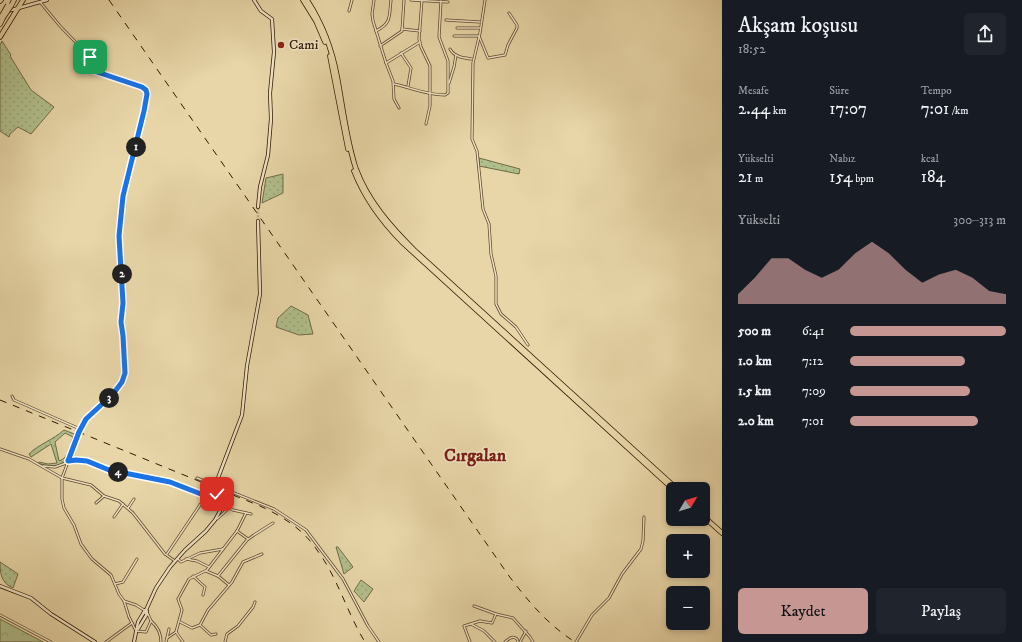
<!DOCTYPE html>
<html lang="tr">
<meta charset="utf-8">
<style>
body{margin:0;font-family:"IM FELL DW Pica",serif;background:#20242c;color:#f1f3f6;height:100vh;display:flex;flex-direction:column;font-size:15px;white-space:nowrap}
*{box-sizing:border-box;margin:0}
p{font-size:13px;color:#9ea1a6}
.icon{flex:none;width:22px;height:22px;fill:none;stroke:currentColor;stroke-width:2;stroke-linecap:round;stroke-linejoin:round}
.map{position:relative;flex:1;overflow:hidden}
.side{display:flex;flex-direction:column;background:#171b24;width:300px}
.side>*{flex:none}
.needle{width:26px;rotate:52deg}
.controls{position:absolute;left:666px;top:482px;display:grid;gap:8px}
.controls a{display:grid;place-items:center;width:44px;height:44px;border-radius:6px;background:#171b24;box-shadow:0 2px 6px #0003;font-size:20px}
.pin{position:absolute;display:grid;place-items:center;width:34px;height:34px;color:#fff;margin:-17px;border-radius:8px;box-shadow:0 2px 6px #0006}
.km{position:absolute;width:20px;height:20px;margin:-10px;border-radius:50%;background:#222;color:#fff;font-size:11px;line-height:20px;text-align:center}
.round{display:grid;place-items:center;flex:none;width:42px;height:42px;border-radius:6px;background:#20242c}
.summary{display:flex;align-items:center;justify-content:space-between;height:68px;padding:0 16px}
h1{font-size:22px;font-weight:600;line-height:30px}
.metrics{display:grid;grid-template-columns:repeat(3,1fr);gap:6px;height:68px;padding:4px 16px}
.metrics div{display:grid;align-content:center}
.metrics b{font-size:17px;font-weight:600}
.metrics small{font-size:11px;font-weight:400}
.metrics p{font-size:11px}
.chart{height:112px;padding:8px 16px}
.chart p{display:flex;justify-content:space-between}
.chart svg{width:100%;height:72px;margin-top:4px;fill:#c59692;opacity:.7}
.action{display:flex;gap:8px;margin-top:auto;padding:8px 16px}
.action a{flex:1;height:46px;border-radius:6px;background:#c59692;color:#111;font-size:16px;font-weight:600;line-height:46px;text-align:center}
.action a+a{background:#20242c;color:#f1f3f6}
ul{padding:0 16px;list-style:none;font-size:13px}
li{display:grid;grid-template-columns:64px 48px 1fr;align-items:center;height:30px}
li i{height:10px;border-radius:5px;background:#c59692}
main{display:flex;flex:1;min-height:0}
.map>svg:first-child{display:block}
</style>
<main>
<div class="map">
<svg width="722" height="642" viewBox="0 0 722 642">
<defs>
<pattern id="grass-dots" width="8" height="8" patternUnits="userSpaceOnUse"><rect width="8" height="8" fill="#b0bf8c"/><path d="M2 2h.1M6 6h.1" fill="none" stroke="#98a377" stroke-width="1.8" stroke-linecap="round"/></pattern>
<pattern id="park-crowns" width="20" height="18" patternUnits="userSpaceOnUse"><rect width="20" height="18" fill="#b0bf8c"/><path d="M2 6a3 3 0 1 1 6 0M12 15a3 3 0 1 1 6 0" fill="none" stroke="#98a377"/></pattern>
</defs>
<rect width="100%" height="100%" fill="#e8d6a8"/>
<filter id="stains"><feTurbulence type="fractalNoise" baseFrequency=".005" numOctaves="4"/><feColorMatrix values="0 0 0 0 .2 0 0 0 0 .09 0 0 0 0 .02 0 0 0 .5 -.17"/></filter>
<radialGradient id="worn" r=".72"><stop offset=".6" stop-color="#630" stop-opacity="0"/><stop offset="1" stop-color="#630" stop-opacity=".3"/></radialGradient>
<g fill="url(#grass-dots)" stroke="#706b46" fill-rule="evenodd">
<polygon points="2,41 11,55 10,56 31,90 54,107 31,134 18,127 10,134 9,137 0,131 0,45"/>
<polygon points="479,158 520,169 519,174 479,166"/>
<polygon points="283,174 283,193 262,203 266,178"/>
<polygon points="291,306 308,315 313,334 299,335 276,327 278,318"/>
<path d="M64,430L77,435L67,460C60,468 48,467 38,463L39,462L48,464L57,463L51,444L31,457L29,454C39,444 53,440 64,430ZM65,433L73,437C70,446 69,458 59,461L55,442Z"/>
<polygon points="336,547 338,547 353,567 344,574"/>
<path d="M0,562L18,574L13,588C1,583 0,573 0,562Z"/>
<polygon points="361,580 373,589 364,602 354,591"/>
</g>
<polygon fill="url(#park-crowns)" stroke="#706b46" points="0,619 43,642 0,642"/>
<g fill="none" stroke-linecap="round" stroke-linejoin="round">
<polyline stroke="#c3b086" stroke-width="2.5" stroke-dasharray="2.5 1" stroke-linecap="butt" points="258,221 258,207"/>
<g stroke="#5d472a" stroke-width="3">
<g id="street">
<polyline points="374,0 372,14 373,21 386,63 393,81 394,99 399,108"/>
<polyline points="411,0 448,2"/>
<polyline points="422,0 419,39 421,47 430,66 430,106 426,124"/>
<polyline points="485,0 480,33 473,63 472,139 477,151 483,209 489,224 491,254 496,276 496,304 501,314 516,327 528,345"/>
<path d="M40,2L60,26L89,56C91,61 88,65 92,69L142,87L147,93L144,111L123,196L119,235L123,301L121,319L123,336L125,375L122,382L113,394L86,419L79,432L62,478V499L64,508L74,525L81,544L92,559L111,575L119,594L124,601L129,617L136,631L146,632L151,621L148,614"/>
<polyline points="349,11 352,0"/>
<polyline points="446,20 480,22"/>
<polyline points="457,28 480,28"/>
<polyline points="402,29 420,31"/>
<path d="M376,31C392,23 389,16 391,0"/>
<polyline points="454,36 479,36 488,58 505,55 508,45 517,28 517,25 509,13"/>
<polyline points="380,46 402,31 404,0"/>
<path d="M450,49C454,57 464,58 472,59"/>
<polyline points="401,53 411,68 408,86"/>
<polyline points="386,63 420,42"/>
<polyline points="449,83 454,67 456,55"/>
<path d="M394,84C412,88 426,95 445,95L448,93V61L439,37L441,1"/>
<polyline points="12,396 14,400 80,429"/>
<polyline points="0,449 29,459 62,478 91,485 104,496 119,501 133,513 165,554 175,561"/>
<polyline points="68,461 76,460 87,461 113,471 170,482 219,501"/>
<polyline points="43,466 55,467 66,463"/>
<polyline points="197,478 274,509 306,530 343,579 368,626 379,642"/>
<polyline points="96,503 104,496"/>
<polyline points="220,503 233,510 251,514"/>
<polyline points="128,508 134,499"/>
<polyline points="114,517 123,504"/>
<polyline points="217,519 229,508"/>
<polyline points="237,531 248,539"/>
<polyline points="167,554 206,496"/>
<polyline points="178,559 181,562 200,553 223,549"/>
<polyline points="186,559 197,561 209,567"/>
<polyline points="206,571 218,576 229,585"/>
<polyline points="193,576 205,587 203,595"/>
<polyline points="218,576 247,540 254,535 273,523"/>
<polyline points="115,584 123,582 137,559"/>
<polyline points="124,601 136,605 144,610"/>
<polyline points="474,606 496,614 513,618 530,637 533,642"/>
<polyline points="0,615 51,642"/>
<path d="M151,621C157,626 161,634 161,642"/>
<polyline points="180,622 192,628 200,625 208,610 232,582 243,562 262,554"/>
<polyline points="471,624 484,631 495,642"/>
<polyline points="200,625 211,635 216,634"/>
<polyline points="176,632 183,642"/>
<polyline points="167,638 169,629"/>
<polyline points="106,642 132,623"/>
<polyline points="166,642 167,638 176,632 182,610 178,599 189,579 207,570 237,531 246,513"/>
<polyline points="225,642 227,634 238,626 253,607 255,602"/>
<polyline points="470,642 464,626 480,621 492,623 496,614"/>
<path d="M505,642C509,639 512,635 517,639L518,642"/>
<polyline points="520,642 526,631"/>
<polyline points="576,642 592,615 609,598 622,574 641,549 643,541 644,517"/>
</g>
</g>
<g stroke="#2f1700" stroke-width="4">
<g id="secondary">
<polyline points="254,0 261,11 272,19 274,52 270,93 271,119 268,155 260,187 258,207"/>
<polyline points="8,11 47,0"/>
<polyline points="0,586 31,598 51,614 95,642"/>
<polygon points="145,610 147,611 147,614 144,612"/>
<polyline points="146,610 156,588 170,567 185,550 206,531 215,520 220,511 220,505 217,492 218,478 242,415 247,366 260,294 258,221"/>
<polyline points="138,629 147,614"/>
<polyline points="134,642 138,622 144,612"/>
</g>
</g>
<g stroke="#2f1700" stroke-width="5.5">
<g id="highway">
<polyline points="303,0 316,21 325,42"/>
<path d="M307,0C322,23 332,49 337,76C343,107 346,139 356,169C368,201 390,226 414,250L677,489"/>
<polyline points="0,1 1,0"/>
<polyline points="11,6 14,0"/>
<polyline points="0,24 3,18"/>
<polyline points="0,37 23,0"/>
<polyline points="330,56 348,149"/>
<path d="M354,171C365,199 382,222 403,243L673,489"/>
<polyline points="703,516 722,533"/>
</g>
</g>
<use href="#street" stroke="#f0e4c6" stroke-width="1.5"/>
<use href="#secondary" stroke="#f0e4c6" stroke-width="2.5"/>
<use href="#highway" stroke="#e8d6a8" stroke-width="4"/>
<g stroke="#2f1700" stroke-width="1" stroke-dasharray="7 7" stroke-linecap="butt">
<path d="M109,0L509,576C528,601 548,625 575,642"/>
<path d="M0,400L260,506C282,516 303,529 317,550C338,578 347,613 365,642"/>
</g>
<g stroke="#2f1700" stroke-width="5.5" stroke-linecap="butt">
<g id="highway-bridge">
<polyline points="1,17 8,5"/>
<polyline points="3,18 11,6"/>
</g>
</g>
<use href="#highway-bridge" stroke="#e8d6a8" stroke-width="4"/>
</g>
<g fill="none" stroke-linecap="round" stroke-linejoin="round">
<g stroke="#fff" stroke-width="8">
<polyline id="route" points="90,57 90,66 94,71 142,87 146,90 147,94 144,111 123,196 119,236 123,303 121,322 123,336 125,373 122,382 113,394 86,419 79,432 68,461 76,460 87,461 109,470 170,482 219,501 217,494"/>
</g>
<use href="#route" stroke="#1a73e8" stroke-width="5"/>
</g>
<circle fill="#8f2418" stroke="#f0e4c6" stroke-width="1.5" cx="281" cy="45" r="4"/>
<g text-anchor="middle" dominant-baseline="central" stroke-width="3" stroke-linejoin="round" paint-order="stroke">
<g font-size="14" fill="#2f1700" stroke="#f0e4c6" text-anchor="start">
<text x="289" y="45">Cami</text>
</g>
<g font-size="18" font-weight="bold" fill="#7a1f14" stroke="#f0e4c6">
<text x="475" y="456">Cırgalan</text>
</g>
</g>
<rect width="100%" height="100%" filter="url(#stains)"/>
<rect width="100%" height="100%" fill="url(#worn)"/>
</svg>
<div class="controls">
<a><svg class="needle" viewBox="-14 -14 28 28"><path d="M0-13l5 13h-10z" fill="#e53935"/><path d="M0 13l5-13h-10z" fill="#9ea1a6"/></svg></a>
<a>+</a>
<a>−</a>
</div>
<div class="pin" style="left:90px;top:57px;background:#1e9e55"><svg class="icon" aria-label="arrive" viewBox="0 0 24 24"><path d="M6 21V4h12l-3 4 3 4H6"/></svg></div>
<div class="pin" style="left:217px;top:494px;background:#d93025"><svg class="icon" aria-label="check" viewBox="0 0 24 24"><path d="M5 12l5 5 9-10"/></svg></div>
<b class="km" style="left:136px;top:147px">1</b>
<b class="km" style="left:122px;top:274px">2</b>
<b class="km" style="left:109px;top:398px">3</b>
<b class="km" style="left:118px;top:472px">4</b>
</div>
<section class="side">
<div class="summary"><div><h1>Akşam koşusu</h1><p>18:52</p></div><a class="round"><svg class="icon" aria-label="share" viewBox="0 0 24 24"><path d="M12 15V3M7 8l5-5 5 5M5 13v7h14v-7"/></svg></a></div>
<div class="metrics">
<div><p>Mesafe</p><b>2.44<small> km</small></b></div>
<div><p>Süre</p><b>17:07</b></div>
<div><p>Tempo</p><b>7:01<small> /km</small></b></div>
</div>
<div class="metrics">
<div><p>Yükselti</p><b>21<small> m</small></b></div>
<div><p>Nabız</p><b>154<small> bpm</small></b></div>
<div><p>kcal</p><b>184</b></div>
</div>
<div class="chart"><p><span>Yükselti</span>300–313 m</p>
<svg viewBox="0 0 160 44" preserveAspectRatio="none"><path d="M0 44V38L10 28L20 16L30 16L40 23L50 28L60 23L70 13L80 6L90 13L100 23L110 31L120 26L130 23L140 28L150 36L160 38V44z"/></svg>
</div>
<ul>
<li><b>500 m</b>6:41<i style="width:100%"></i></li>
<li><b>1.0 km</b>7:12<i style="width:74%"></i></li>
<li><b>1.5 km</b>7:09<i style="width:77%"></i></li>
<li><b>2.0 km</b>7:01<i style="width:82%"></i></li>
</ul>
<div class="action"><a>Kaydet</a><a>Paylaş</a></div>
</section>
</main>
